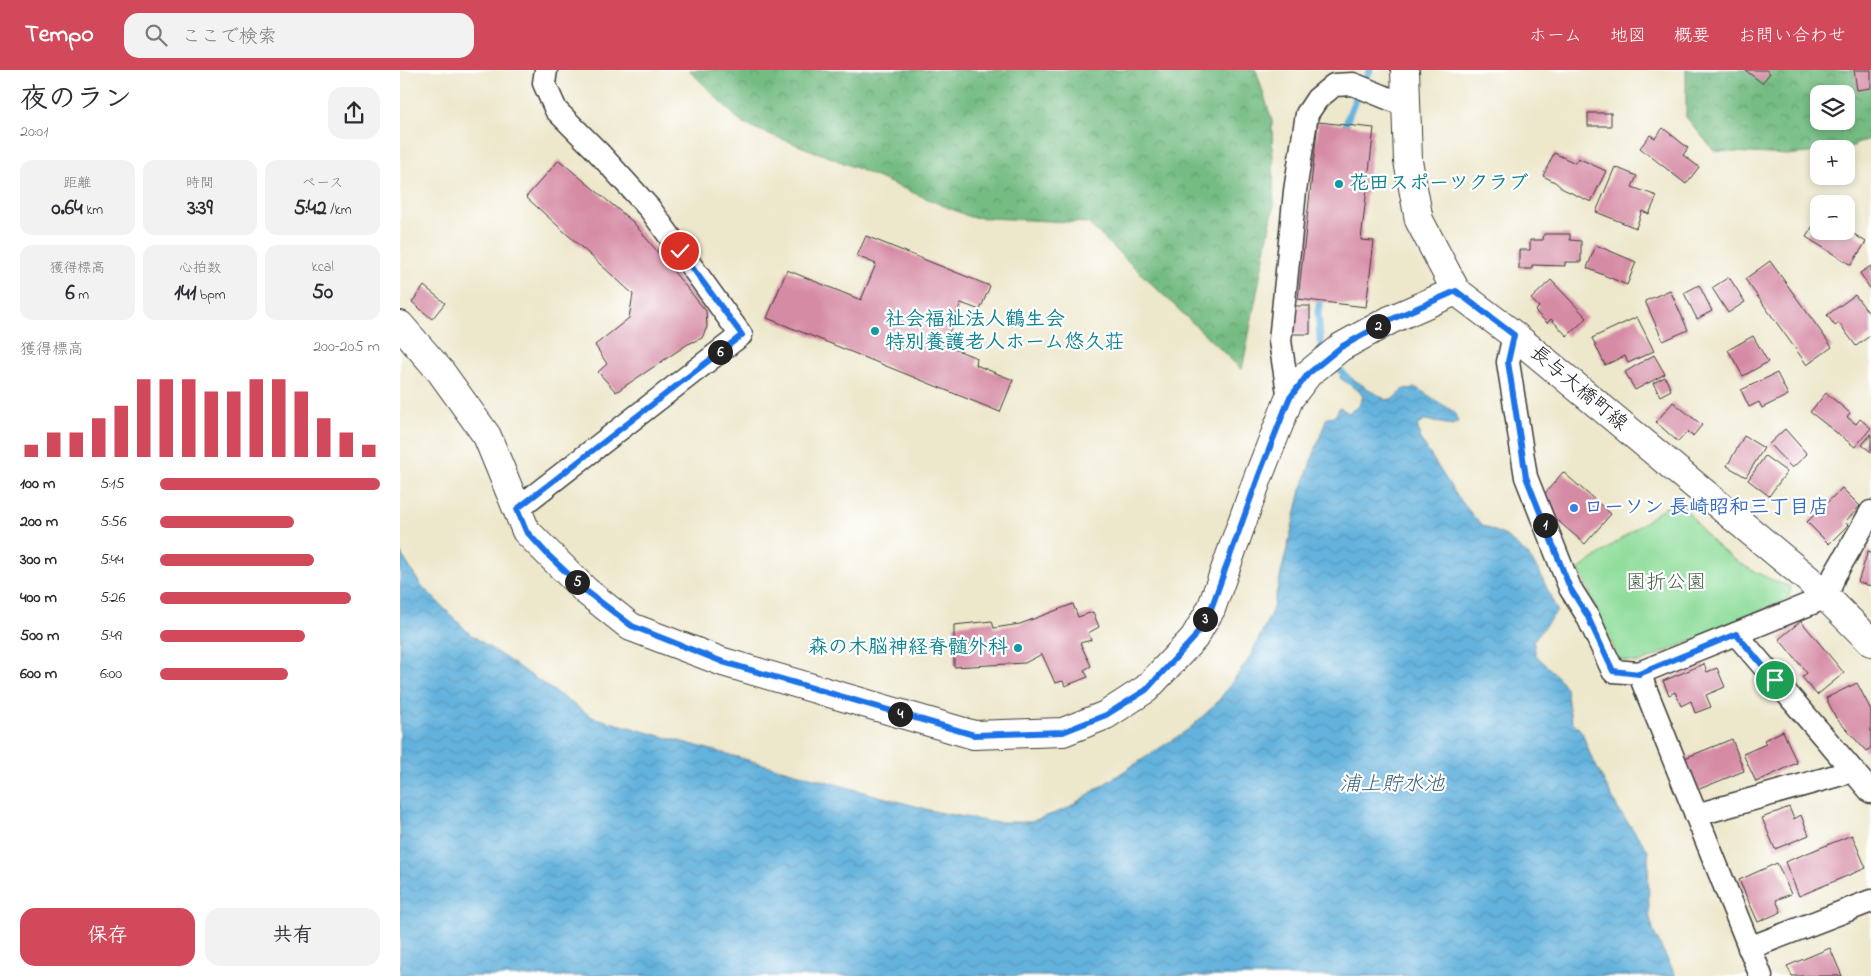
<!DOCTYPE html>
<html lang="ja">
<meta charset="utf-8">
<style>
body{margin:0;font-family:"Indie Flower","Klee One",sans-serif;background:#f2f2f3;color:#2b2b33;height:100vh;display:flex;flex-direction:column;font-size:19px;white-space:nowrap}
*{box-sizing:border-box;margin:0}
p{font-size:16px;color:#7c7c81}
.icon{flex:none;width:28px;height:28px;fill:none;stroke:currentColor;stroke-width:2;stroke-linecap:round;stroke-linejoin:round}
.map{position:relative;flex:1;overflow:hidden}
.details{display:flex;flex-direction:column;background:#fff;width:400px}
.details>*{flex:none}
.fabs{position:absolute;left:1410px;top:15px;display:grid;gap:10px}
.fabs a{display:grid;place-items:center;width:45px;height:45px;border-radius:10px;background:#fff;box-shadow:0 2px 8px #0003;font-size:25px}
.pin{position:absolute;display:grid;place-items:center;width:42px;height:42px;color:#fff;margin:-21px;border:2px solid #fff;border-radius:50%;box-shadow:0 1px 5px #0007}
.km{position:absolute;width:25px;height:25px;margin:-12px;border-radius:50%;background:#222;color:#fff;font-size:14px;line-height:25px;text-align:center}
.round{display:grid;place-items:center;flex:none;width:52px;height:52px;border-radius:15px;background:#f2f2f3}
.headline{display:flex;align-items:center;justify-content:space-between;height:85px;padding:0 20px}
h1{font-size:28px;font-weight:800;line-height:38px}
.metrics{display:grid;grid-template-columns:repeat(3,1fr);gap:8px;height:85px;padding:5px 20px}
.metrics div{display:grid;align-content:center;border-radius:12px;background:#f2f2f3;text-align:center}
.metrics b{font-size:21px;font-weight:800}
.metrics small{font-size:14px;font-weight:400}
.metrics p{font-size:14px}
.chart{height:140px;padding:10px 20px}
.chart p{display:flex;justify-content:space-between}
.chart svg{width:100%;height:90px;margin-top:5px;stroke:#d1495b;stroke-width:6}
.cta{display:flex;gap:10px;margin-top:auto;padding:10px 20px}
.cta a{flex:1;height:58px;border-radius:15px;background:#d1495b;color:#fff;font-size:20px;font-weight:800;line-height:58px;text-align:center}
.cta a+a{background:#f2f2f3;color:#2b2b33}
ul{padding:0 20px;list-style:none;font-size:16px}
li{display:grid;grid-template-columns:80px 60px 1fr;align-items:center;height:38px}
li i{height:12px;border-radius:6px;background:#d1495b}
header{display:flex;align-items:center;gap:30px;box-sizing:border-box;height:70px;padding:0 25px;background:#d1495b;color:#fff}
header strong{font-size:24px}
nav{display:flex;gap:28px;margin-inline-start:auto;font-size:18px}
.search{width:350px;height:45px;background:#f2f2f3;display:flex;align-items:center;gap:12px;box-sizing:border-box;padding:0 18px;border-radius:15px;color:#7c7c81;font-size:19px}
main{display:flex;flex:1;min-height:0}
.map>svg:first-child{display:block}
</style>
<header>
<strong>Tempo</strong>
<div class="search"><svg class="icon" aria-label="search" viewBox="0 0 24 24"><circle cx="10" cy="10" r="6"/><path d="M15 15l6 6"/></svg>ここで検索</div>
<nav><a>ホーム</a><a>地図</a><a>概要</a><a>お問い合わせ</a></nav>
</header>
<main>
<section class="details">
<div class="headline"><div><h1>夜のラン</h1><p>20:01</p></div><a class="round"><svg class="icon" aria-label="share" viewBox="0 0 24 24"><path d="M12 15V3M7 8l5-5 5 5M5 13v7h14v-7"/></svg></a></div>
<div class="metrics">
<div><p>距離</p><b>0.64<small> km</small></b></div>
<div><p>時間</p><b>3:39</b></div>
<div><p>ペース</p><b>5:42<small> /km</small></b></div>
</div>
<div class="metrics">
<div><p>獲得標高</p><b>6<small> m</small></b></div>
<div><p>心拍数</p><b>141<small> bpm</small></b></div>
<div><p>kcal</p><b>50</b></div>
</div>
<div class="chart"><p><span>獲得標高</span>200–205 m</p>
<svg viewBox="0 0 160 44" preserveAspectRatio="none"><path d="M5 44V38M15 44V32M25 44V32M35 44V25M45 44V19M55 44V6M65 44V6M75 44V6M85 44V12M95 44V12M105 44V6M115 44V6M125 44V12M135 44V25M145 44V32M155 44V38"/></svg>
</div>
<ul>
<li><b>100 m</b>5:15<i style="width:100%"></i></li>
<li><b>200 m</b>5:56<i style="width:61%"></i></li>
<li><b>300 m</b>5:44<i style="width:70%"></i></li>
<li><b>400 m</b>5:26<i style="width:87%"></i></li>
<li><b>500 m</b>5:49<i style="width:66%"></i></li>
<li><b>600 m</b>6:00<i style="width:58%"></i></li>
</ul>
<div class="cta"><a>保存</a><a>共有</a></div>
</section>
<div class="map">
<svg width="1471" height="906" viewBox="0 0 1471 906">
<defs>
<pattern id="forest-crowns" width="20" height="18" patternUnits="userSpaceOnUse" patternTransform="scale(1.25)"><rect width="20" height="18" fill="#74bc83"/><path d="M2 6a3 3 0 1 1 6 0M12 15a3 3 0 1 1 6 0" fill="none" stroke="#5e986a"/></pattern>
<pattern id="water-waves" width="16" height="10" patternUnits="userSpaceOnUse" patternTransform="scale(1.25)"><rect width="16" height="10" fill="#64b2dd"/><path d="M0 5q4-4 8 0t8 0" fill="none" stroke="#5698bd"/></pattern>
</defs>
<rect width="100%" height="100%" fill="#fff"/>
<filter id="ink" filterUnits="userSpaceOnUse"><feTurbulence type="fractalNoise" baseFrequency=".02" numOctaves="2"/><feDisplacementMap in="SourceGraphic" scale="10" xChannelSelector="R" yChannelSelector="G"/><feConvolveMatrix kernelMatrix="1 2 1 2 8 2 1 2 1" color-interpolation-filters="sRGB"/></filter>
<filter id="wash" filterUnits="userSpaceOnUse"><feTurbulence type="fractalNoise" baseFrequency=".0096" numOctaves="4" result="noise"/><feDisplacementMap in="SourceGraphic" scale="20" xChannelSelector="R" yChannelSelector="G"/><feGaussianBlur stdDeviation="1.12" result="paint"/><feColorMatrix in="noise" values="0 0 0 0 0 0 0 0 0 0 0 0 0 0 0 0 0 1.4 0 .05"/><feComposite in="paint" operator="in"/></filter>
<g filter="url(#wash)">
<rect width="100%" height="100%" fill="#ede7cb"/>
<path fill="#90dd9b" stroke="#567c5c" d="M1278,428C1287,440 1296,453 1306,465C1327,489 1361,507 1391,517L1388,529L1239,593L1219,590L1179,499Z"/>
<g fill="url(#forest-crowns)" stroke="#486c50" fill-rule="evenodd">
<polygon points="289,0 856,0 872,51 874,135 842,300 688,153 570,147 437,90 343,54"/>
<path d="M1286,0H1471V68L1446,79H1419V82L1387,85L1314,81L1286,47ZM1419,24H1446V51H1419Z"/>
</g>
<polygon fill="url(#water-waves)" stroke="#40677c" points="941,304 948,306 986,330 995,328 1004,319 1017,318 1054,342 1058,352 1052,355 1026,350 1017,355 1022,372 1055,423 1073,446 1084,456 1106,466 1128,485 1140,503 1157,541 1133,571 1136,585 1159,608 1166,618 1169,639 1172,651 1182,662 1190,684 1218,739 1248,780 1249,844 1254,863 1276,906 0,906 0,482 20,514 70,564 192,647 537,742 592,752 630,752 666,739 789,659 816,634 849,589 872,541 901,420 927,347 935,346 940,337 948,343 958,337 963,327 959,321 940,308"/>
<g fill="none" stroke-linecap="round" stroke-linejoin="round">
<g stroke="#64b2dd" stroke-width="7">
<path d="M944,64C946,44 961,20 970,0"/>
<polyline points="921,223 918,242 921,279 925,283"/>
<polyline points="932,291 950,311"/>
</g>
</g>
<g id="blocks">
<g fill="#d68ba5">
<polygon points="1345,0 1366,0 1370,3 1362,13"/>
<polygon points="1454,0 1471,0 1471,18 1457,20"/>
<rect x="1188" y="43" width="23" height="13"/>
<polygon points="918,52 974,58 961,170 974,171 966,237 898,229"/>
<polygon points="1263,58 1288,78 1283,85 1299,97 1286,114 1240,78 1250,65 1255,68"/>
<polygon points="1154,83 1175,93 1178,88 1206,101 1191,132 1163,119 1155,112 1143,106"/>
<polygon points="159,90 233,152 306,241 307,257 302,268 288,274 216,322 198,302 207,294 195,275 229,248 233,224 126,127"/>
<polygon points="1215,97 1237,106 1232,117 1257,126 1249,144 1242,141 1236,158 1196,142"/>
<polygon points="1416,151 1419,152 1419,161 1446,161 1446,159 1466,172 1451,195 1406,167"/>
<polygon points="1144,164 1170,164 1170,170 1181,171 1181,192 1165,192 1165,196 1132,195 1132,199 1119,199 1119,180 1130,180 1130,170 1143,170"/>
<polygon points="466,166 590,216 580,240 561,233 544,275 577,288 576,295 613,310 600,342 367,248 387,200 461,230 476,194 457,186"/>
<polygon points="1196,175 1236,192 1227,215 1187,198"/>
<polygon points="1370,191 1432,277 1407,295 1345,209"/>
<polygon points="1471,196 1471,220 1460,203"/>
<polygon points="1329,207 1345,232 1328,243 1312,218"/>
<polygon points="1151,210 1187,248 1167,266 1151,249 1147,253 1135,241 1139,237 1131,229"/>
<polygon points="1299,215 1312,241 1297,249 1284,223"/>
<polygon points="24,216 45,233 32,249 12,232"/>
<polygon points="1270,220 1288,260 1263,271 1245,231"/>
<polygon points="1455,225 1471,246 1471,265 1456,276 1439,253 1435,256 1427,245"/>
<rect x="892" y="236" width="18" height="28"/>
<polygon points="1237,247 1254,281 1228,293 1225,286 1205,295 1192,268"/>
<polygon points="1353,266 1368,292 1343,306 1328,280"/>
<polygon points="1254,285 1265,304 1235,320 1225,302"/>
<polygon points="1377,303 1388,325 1362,338 1359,332 1349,337 1341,320"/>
<polygon points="1265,307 1271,320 1260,326 1253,313"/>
<polygon points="1426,323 1450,343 1447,347 1456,354 1460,349 1471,358 1455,377 1410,342"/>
<polygon points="1273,332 1302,355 1293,366 1287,362 1278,372 1256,352"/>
<polygon points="1385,359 1407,384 1392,398 1369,374"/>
<polygon points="1471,364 1471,382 1462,375"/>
<polygon points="1344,366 1364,378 1346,407 1327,396"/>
<polygon points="1365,386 1387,402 1369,426 1348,410"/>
<polygon points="1163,402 1211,444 1185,474 1137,433"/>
<polygon points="1442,418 1460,436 1445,452 1448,455 1429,474 1407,452"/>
<polygon points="1468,481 1471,482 1471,516 1458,512"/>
<polygon points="673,534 678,547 693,542 699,557 688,563 691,570 680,573 691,596 684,600 688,607 665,616 663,611 655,613 642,584 625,593 554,597 554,555 592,551 594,558 620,554"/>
<polygon points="1401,551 1444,603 1417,625 1402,607 1407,603 1379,569"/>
<polygon points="1304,594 1307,602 1317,598 1325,617 1306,625 1311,637 1295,643 1291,631 1281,636 1275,622 1269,625 1263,611"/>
<polygon points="1457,613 1471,640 1471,678 1466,681 1436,648 1426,628"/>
<polygon points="1383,661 1397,693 1356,712 1343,684 1366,674 1364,670"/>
<polygon points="1332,669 1344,701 1297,720 1285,688"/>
<polygon points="1389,737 1394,749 1401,745 1409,765 1375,779 1362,748"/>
<polygon points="1452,765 1466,798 1399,826 1385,792"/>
<polygon points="1377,793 1391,824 1376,830 1381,842 1358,852 1339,810"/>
<polygon points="1430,878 1442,906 1392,906 1387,896"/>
</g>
</g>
</g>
<g filter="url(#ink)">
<use href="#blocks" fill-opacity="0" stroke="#3b3a36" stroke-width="1"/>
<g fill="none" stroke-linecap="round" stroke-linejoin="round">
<g stroke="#3b3a36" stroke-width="25">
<g id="minor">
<polyline points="1114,265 1108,292 1126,407 1170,518 1187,545 1213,601 1239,603"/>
<polyline points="889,329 880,271 895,121 907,44 917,29 934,15 953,14 1007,36"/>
<polyline points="117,439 341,265 250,139 198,82 156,40 144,13 146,0"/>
<polyline points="1336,564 1471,722"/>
<polyline points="1296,745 1453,701"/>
<polyline points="1349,878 1471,831"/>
<polyline points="1361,906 1239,603 1427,527 1434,506 1471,442"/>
</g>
</g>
<g stroke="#3b3a36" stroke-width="30">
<polyline id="tertiary" points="0,255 41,302 87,366 126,461 186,521 231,557 323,592 574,665 663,662 706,645 746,619 794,568 811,539 859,405 889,329 908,304 941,277 990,250 1056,221"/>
</g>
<g stroke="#3b3a36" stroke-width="30">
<polyline id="secondary" points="1005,0 1008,91 1019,150 1056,221 1114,265 1408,509 1471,572"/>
</g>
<use href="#minor" stroke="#fff" stroke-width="22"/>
<use href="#tertiary" stroke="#fff" stroke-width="28"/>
<use href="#secondary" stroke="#fff" stroke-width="28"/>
</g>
</g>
<g fill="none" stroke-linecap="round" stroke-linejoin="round" filter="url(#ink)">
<g stroke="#fff" stroke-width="10">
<polyline id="route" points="280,181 342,265 117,439 126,461 149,486 186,521 232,556 323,592 574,665 663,662 706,645 746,620 794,568 811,539 859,405 889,329 908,304 941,277 990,250 1056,221 1114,265 1108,292 1126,407 1170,518 1187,545 1213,601 1239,604 1336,564 1375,610"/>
</g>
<use href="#route" stroke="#1a73e8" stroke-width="6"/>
</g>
<g fill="#0f9aa8" stroke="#fff" stroke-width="2">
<circle cx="939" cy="114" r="5"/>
<circle cx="475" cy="261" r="5"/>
<circle cx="618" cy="578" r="5"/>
</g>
<circle fill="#3f7fe0" stroke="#fff" stroke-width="2" cx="1174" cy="438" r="5"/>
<g text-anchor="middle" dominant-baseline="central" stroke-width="4.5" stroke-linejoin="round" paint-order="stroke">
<g font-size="20" font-weight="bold" fill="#0d838f" stroke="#fff" text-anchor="start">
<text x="949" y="114">花田スポーツクラブ</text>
<text x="485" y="250">社会福祉法人鶴生会<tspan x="485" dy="23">特別養護老人ホーム悠久荘</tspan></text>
<text x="608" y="578" text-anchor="end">森の木脳神経脊髄外科</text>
</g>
<g font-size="20" fill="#1c1c1c" stroke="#fff">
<text transform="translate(1178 319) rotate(40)">長与大橋町線</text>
</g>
<g font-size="20" font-weight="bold" fill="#366cbe" stroke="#fff" text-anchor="start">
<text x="1184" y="438">ローソン 長崎昭和三丁目店</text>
</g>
<g font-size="20" fill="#456048" stroke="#fff">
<text x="1266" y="513">園折公園</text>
</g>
<g font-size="21" font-style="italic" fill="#3c6073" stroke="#fff">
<text x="992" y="715">浦上貯水池</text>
</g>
</g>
</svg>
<div class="fabs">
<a><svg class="icon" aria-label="layers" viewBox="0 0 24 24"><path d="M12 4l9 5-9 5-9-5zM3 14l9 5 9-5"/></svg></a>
<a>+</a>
<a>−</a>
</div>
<div class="pin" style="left:1375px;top:610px;background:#1e9e55"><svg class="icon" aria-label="arrive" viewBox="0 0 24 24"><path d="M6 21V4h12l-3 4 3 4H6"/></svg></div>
<div class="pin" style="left:280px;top:181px;background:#d93025"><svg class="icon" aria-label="check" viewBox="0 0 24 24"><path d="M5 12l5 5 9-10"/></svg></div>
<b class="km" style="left:1145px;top:455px">1</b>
<b class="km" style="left:978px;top:256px">2</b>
<b class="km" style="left:805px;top:549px">3</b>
<b class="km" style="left:500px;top:644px">4</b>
<b class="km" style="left:177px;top:512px">5</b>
<b class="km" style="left:320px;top:282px">6</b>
</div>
</main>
